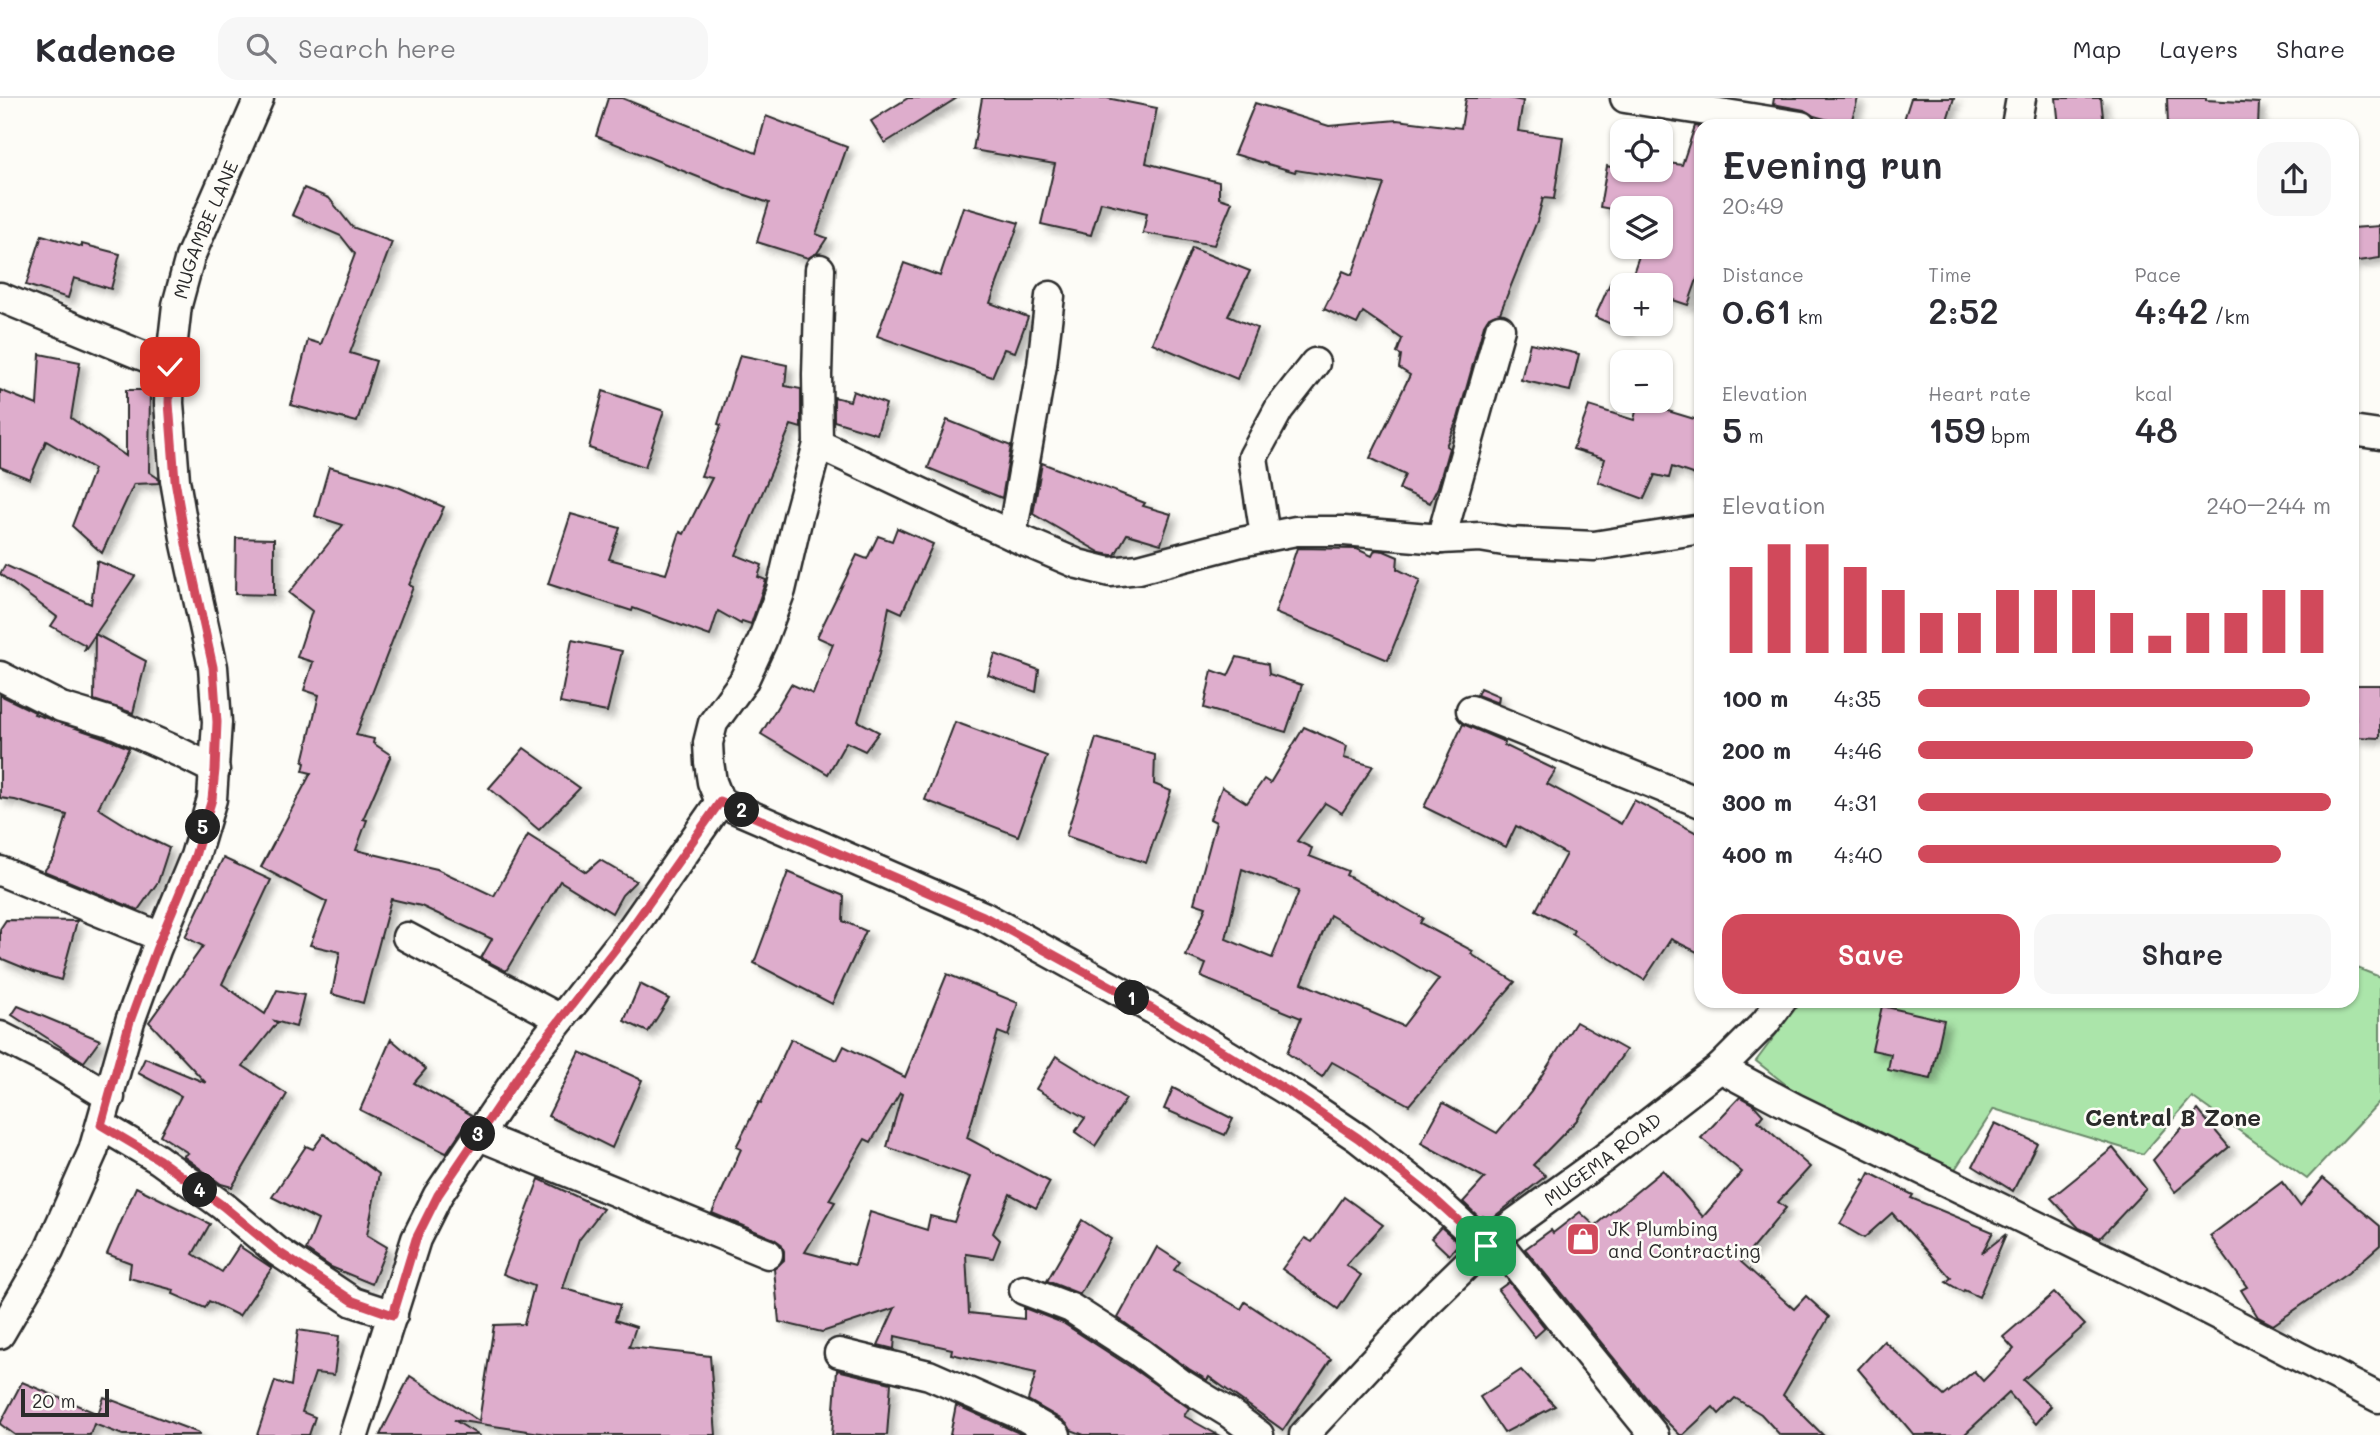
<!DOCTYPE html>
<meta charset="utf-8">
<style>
body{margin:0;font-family:Mali,sans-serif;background:#f7f7f7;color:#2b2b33;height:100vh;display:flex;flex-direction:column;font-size:26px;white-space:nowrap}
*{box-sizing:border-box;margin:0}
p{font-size:23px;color:#7c7c81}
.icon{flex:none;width:38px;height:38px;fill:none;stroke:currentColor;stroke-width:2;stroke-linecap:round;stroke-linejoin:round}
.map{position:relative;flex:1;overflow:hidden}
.side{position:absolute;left:1694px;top:21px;width:665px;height:889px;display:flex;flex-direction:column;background:#fff;border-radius:21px;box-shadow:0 2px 5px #0004}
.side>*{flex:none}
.fabs{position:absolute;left:1610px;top:21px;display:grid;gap:14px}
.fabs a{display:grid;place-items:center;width:63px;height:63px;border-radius:14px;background:#fff;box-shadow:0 2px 5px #0004;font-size:35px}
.scale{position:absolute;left:21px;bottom:18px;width:88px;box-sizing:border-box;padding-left:7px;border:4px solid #2b2b2b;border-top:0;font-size:19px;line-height:24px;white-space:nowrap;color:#2b2b2b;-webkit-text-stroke:5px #fdfcf7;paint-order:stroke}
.pin{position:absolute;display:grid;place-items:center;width:60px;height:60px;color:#fff;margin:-30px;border-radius:14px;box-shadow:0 4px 10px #0006}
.km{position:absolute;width:35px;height:35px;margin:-18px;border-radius:50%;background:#222;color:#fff;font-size:19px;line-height:35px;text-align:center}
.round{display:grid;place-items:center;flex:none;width:74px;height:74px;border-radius:21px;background:#f7f7f7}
.overview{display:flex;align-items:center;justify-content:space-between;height:119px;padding:0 28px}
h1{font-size:38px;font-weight:600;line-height:52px}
.figures{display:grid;grid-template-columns:repeat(3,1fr);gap:10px;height:119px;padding:7px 28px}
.figures div{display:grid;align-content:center}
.figures b{font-size:35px;font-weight:600}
.figures small{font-size:19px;font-weight:400}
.figures p{font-size:19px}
.chart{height:196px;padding:14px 28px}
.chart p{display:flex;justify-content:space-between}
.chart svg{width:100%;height:126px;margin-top:7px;stroke:#d1495b;stroke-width:6}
.button{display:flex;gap:14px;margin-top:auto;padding:14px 28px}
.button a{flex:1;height:80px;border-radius:21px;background:#d1495b;color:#fff;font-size:28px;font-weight:600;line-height:80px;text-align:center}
.button a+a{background:#f7f7f7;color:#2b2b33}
ul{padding:0 28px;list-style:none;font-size:23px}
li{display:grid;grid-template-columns:112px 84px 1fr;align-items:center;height:52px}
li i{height:18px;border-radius:9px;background:#d1495b}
header{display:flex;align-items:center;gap:42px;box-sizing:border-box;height:98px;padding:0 35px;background:#fff;border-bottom:2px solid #e1e1e2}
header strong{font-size:33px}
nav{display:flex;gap:38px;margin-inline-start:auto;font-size:24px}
.search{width:490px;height:63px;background:#f7f7f7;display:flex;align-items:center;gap:18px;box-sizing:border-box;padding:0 24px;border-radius:21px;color:#7c7c81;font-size:26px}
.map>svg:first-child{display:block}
</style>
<header>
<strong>Kadence</strong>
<div class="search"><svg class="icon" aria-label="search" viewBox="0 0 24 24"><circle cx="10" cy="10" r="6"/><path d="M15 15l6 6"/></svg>Search here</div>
<nav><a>Map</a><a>Layers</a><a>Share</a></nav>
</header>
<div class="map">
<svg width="2380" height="1337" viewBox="0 0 2380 1337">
<defs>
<filter id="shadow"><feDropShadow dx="6" dy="6" stdDeviation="3.5" flood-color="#0004"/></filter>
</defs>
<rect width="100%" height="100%" fill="#fdfcf7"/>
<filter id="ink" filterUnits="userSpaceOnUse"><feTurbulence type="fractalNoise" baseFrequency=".0143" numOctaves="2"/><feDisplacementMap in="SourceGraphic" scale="14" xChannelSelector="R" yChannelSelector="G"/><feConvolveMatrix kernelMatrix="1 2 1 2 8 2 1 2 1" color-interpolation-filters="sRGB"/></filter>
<g filter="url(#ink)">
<polygon fill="#abe5aa" stroke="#6b886a" stroke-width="2" points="2352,868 2380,879 2380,1003 2307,1081 2192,999 2143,1056 1994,1011 1954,1073 1804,1001 1756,963 1801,903 2352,903"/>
<g fill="#deadcc" stroke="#2b2b2b" stroke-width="2" fill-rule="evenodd" filter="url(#shadow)">
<polygon points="608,0 622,0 756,55 766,18 847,49 816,136 827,140 817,155 808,160 757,144 769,105 728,91 596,38"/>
<polygon points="908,0 957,0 885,45 871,23"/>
<polygon points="982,0 1107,0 1157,10 1146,65 1219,84 1219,100 1232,104 1214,147 1143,135 1147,115 1101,104 1091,137 1041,126 1055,66 973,52"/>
<polygon points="1466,0 1508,0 1523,3 1518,33 1563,39 1554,101 1543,100 1537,123 1500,215 1489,219 1484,227 1458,320 1446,348 1449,350 1438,389 1430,405 1399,391 1405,377 1370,360 1410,277 1399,270 1401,257 1397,255 1402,241 1363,214 1357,226 1324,211 1343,173 1352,177 1384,86 1296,72 1295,74 1234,56 1255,5 1329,28 1397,22 1461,30"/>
<polygon points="1774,0 1858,0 1850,28 1814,18 1804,12 1773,6"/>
<polygon points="1911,0 1954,0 1945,28 1902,28"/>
<polygon points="2056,0 2101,0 2104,28 2059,28"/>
<polygon points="2167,0 2206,0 2206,2 2259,5 2258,28 2168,28"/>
<polygon points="1695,28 1701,29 1701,170 1688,207 1661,198 1661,187 1629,187 1642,149 1661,149 1661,110 1622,110 1622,113 1600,109 1607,68 1622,72 1661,72 1661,64 1682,67"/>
<polygon points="304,90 329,100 352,129 392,144 350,255 376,263 357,324 291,307 308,242 321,246 355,156 341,138 292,117"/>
<polygon points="963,109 1019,125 990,205 1028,219 1015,254 1004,251 992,279 877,238 904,165 940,178"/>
<polygon points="2380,128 2380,160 2352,164 2352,130"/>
<polygon points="42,137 82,149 82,146 120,156 111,191 74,180 68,200 26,187"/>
<polygon points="1192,150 1250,173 1228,218 1257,230 1237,281 1152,245"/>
<polygon points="1611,183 1622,188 1622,226 1630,226 1627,233 1595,219"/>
<polygon points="1530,245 1579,256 1570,293 1521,282"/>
<polygon points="40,256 80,264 71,320 126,358 126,292 150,292 149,374 158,380 159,385 134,386 102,455 72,428 94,371 46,343 30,381 0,369 0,292 37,307"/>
<polygon points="740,257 787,267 785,288 801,291 801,330 791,327 736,457 762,467 758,479 766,482 751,526 742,523 741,526 718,513 710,538 633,510 632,513 548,486 571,416 620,430 609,461 666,476 680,434 684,436 712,380 701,378 721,327 718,326"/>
<polygon points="603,293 664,313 645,369 589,350"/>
<polygon points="853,293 886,306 877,336 834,323 834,299 850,303"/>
<polygon points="1638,304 1701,323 1701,379 1672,369 1669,380 1655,377 1644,401 1598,384 1605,361 1573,351 1589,308 1634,322"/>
<polygon points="947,322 1011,348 1002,400 928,370"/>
<polygon points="1042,365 1145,405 1143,408 1171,416 1161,446 1127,436 1115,457 1111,457 1101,455 1033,416"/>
<polygon points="329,369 398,389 444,409 409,487 413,489 356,637 374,641 373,645 391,657 363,721 367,722 356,752 437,771 494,798 528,737 586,774 600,762 636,783 622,797 612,815 560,783 506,873 481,860 492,841 421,808 391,801 363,905 332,896 340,854 310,847 327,804 261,769 311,675 303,673 305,665 303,664 319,597 304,592 313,564 297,559 312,513 289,495 343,427 315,418"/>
<polygon points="897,430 933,446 902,515 889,509 880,555 858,623 879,634 865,653 846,644 828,676 761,636 791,586 813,596 833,546 817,539 857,457 867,461 878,438 892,443"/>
<polygon points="236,440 274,441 274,497 235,496"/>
<polygon points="1297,450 1357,451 1372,458 1375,452 1384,453 1398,459 1397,471 1420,482 1388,562 1275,515"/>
<polygon points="97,463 135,478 84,553 85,547 51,528 57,519 0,476 5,467 91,506"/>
<polygon points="95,536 146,563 133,615 94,602"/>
<polygon points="572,542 622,553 607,614 560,605"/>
<polygon points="995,556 1039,572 1036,594 988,577"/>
<polygon points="1237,559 1268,566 1269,576 1302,587 1286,634 1204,610 1212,572 1228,578"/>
<polygon points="2354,587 2380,587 2380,640 2356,639"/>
<polygon points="1480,590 1499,598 1498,605 1477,597"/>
<polygon points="0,597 35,614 34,616 105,640 129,650 98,710 140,736 169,750 158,784 138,812 44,773 54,760 67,717 15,702 0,700"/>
<polygon points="955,624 1047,658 1018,738 925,702"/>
<polygon points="1463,626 1505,644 1504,647 1556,672 1547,686 1621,726 1634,702 1701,737 1701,856 1671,841 1644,882 1572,836 1574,832 1536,812 1566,756 1516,728 1506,749 1424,709"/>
<path d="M1304,629L1347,648L1344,660L1373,668L1342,715L1325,705L1297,743L1312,750L1309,758L1348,773L1346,777L1423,820L1420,825L1473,853L1471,856L1515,884L1409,1007L1332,964L1322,979L1287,955L1301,920L1201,879L1206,866L1186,858L1206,809L1194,805L1216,724L1210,721L1222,689L1247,705L1264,681L1270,685ZM1242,771L1299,793L1272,860L1226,841ZM1330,817L1439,881L1403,928L1302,885Z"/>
<polygon points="1096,640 1155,657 1154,686 1171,693 1146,765 1066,738"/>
<polygon points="524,650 580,690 539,732 489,690"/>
<polygon points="223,760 271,782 222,886 265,916 277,892 304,897 296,929 275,923 277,925 243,968 287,996 232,1089 221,1086 183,1058 188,1055 160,1037 181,998 138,975 145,960 206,985 149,924 203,848 185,839"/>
<polygon points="788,774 844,798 843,823 866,833 832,906 754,865"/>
<polygon points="6,822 77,823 61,882 34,874 0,860 0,831"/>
<path d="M947,876L1018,905L1008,938L998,934L967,1040L1050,1084L1036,1110L1010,1096L993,1135L1000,1142L993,1160L966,1156L969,1215L1024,1221V1210L1063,1225L1129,1268L1189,1310L1184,1318L1218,1337H1084L1071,1332L1064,1323L1028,1302L1036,1275L951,1256L952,1251L895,1238L894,1251L878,1247L895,1210L822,1234L779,1224L774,1171L784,1162V1153L781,1146L774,1141L712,1115L741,1051L736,1049L759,1004L761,1005L791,941L837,962L844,948L905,979ZM900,995L902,996L887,1049L970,1079L954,1124L930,1118L927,1132L870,1114L855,1167L805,1154L835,1104L829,1102L865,1041L871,1044Z"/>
<polygon points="640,886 669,901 648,934 624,923"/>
<polygon points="18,908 100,942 84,964 12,917"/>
<polygon points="1882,908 1944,922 1931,981 1888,972 1891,956 1872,952"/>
<polygon points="1576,924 1626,952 1576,1023 1533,1067 1546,1078 1490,1122 1483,1118 1481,1121 1463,1104 1485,1080 1421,1045 1443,1005 1497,1035 1531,994"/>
<polygon points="391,941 426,971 414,985 472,1017 446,1055 360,1012"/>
<polygon points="580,954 642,982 612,1050 548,1018"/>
<polygon points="1056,958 1126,1001 1095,1048 1075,1034 1085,1020 1036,991"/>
<polygon points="1173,990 1233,1021 1225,1037 1164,1011"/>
<polygon points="1740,999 1754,1007 1763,1017 1758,1023 1810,1069 1778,1104 1786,1110 1741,1164 1794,1211 1806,1198 1829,1219 1783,1297 1823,1337 1780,1337 1761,1316 1735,1300 1719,1316 1713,1309 1683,1337 1680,1337 1660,1317 1525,1151 1551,1132 1553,1135 1580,1114 1595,1128 1663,1072 1703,1119 1742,1074 1701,1040"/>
<polygon points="2198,1012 2229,1049 2175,1094 2153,1062"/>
<polygon points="1995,1025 2037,1045 2013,1093 1973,1068"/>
<polygon points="324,1036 379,1076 367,1137 387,1149 372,1186 331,1169 306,1152 318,1122 272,1099 306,1048 313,1051"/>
<polygon points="2113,1050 2146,1091 2100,1140 2079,1130 2051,1100"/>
<polygon points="1870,1075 1913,1097 1911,1100 1993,1134 1982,1155 2006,1136 1979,1199 1964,1192 1963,1194 1946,1184 1951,1180 1892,1115 1864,1140 1840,1126 1865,1084 1862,1081 1866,1083"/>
<polygon points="2323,1080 2380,1128 2380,1147 2348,1175 2273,1227 2258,1219 2241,1192 2247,1189 2210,1138 2282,1084 2300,1108"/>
<polygon points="539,1081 603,1111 579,1142 563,1190 620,1207 615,1222 636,1229 629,1249 710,1258 716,1337 554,1337 454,1322 478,1337 380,1337 410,1278 479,1323 494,1227 524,1226 534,1188 503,1176"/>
<polygon points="136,1089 210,1126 193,1156 222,1174 239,1148 272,1170 239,1218 209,1203 205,1210 173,1196 174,1192 129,1180 131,1165 107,1156"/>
<polygon points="1344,1099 1383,1127 1346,1167 1361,1177 1338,1211 1282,1171 1305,1140 1312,1144"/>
<polygon points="1082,1122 1111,1141 1080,1196 1047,1183"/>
<polygon points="1441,1129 1459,1145 1449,1157 1431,1140"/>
<polygon points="1157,1149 1180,1164 1174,1172 1241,1211 1245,1204 1331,1261 1283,1332 1209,1279 1207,1282 1189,1271 1118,1220"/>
<polygon points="1509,1184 1545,1230 1535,1239 1498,1192"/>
<polygon points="2054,1195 2085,1227 2023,1282 2051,1308 2036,1326 2009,1295 1964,1337 1914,1337 1858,1271 1884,1243 1944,1298 1974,1273 1983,1283 2014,1251 2003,1239"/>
<polygon points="298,1232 339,1238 334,1277 315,1275 302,1314 315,1319 309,1337 257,1337 275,1283 291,1288"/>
<polygon points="837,1272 891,1285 887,1337 832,1337"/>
<polygon points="1521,1272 1555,1308 1504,1335 1480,1299"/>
<polygon points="22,1284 98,1316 104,1299 199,1335 199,1337 123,1337 94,1326 90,1337 15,1337 0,1326"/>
<polygon points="956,1307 1017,1334 1023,1337 950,1337"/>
</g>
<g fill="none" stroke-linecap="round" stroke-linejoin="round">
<g stroke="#2b2b2b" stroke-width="33">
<g id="minor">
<polyline points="1625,0 1801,28"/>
<polyline points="2016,28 2021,0"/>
<polyline points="820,171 817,277 818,346 798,419 781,492 762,543 743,584 713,625 708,645 709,664 712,684 720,704 983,818 1154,912 1294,997 1358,1040 1429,1096 1486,1148"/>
<polyline points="0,199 170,269"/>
<polyline points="2352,333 2380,337"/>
<polyline points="818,346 1024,443 1078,466 1110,474 1139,471 1241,444 1296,433 1344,433 1441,441 1480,439 1510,444 1594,448 1701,431"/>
<polyline points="1012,437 1042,267 1050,198"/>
<polyline points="1265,438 1253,359 1279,311 1315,265"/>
<polyline points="1441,441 1500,231"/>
<polyline points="0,578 61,609 111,624 181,655 215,672"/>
<polyline points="1471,612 1701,705"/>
<polyline points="0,773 161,839"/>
<polyline points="407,839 561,921"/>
<polyline points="0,938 57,967 110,999"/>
<polyline points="1720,970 1795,1010 2177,1196 2379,1300"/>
<polyline points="101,1027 158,1061 223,1108 277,1153 353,1204 393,1217"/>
<polyline points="477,1037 768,1156"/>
<polyline points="1494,1140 1654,1337"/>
<polyline points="1024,1192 1071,1210 1139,1254 1180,1285 1229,1315 1259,1337"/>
<path id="s1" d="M0,1236L49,1152L93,1053L130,923L156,852L195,758L212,701L217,624L213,569L186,446L175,382L169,305L170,269L177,207L190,159L259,0"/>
<polyline points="839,1255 929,1277 1025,1319 1056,1337"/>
<polyline points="354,1337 416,1141 438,1097 532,958 630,833 720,704"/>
<path id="s2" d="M1304,1337L1426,1206L1494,1140L1604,1060L1720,970L1765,925L1781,903"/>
</g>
</g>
<use href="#minor" stroke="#fdfcf7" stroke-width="28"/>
</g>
</g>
<g fill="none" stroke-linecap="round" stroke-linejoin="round" filter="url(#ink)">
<g stroke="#fff" stroke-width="14">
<polyline id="route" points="170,269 169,305 175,382 186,446 213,569 217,624 215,672 212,701 195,758 156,852 130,923 101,1027 158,1061 223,1108 277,1153 353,1203 393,1217 416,1141 438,1097 532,958 629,833 720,704 983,818 1154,912 1294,997 1358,1040 1429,1096 1486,1148"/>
</g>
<use href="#route" stroke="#d1495b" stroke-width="9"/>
</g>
<defs>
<g id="shop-square" transform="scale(1.75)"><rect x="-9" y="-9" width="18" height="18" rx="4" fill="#d1495b" stroke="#fdfcf7"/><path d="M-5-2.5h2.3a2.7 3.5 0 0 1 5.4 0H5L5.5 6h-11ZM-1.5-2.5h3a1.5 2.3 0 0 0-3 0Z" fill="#fff"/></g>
</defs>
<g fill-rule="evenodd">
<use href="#shop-square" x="1583" y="1141"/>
</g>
<g text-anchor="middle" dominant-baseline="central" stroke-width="5" stroke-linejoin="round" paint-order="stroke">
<g font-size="19" fill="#2b2b2b" stroke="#fdfcf7">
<text stroke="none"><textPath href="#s1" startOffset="1157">MUGAMBE LANE</textPath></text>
<text stroke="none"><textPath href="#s2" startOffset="408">MUGEMA ROAD</textPath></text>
</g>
<g font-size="19" fill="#2b2b2b" stroke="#fdfcf7" text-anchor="start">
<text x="1608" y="1130">JK Plumbing<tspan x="1608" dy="22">and Contracting</tspan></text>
</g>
<g font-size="23" font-weight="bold" fill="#2b2b2b" stroke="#fdfcf7">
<text x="2173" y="1019">Central B Zone</text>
</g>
</g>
</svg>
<div class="fabs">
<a><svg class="icon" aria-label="locate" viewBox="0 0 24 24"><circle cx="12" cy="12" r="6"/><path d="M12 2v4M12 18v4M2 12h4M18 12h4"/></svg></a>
<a><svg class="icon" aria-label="layers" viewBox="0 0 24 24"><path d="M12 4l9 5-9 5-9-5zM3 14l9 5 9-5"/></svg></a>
<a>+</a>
<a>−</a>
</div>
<div class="scale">20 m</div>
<div class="pin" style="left:1486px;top:1148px;background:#1e9e55"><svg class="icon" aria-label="arrive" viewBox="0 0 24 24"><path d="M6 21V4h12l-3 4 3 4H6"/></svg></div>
<div class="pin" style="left:170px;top:269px;background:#d93025"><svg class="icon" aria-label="check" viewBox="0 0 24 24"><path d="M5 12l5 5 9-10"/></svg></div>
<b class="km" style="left:1132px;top:900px">1</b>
<b class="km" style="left:742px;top:712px">2</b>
<b class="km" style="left:478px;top:1036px">3</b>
<b class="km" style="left:200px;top:1092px">4</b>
<b class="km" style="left:203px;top:729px">5</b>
<section class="side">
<div class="overview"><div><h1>Evening run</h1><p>20:49</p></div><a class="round"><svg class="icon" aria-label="share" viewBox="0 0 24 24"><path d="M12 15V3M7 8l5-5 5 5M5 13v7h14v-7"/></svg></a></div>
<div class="figures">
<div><p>Distance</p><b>0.61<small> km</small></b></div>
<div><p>Time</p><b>2:52</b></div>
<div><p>Pace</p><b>4:42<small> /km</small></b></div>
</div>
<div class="figures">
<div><p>Elevation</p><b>5<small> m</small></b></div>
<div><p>Heart rate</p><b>159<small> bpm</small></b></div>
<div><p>kcal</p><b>48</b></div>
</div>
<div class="chart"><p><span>Elevation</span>240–244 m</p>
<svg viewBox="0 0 160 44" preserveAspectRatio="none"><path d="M5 44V14M15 44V6M25 44V6M35 44V14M45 44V22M55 44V30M65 44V30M75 44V22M85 44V22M95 44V22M105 44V30M115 44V38M125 44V30M135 44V30M145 44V22M155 44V22"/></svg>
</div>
<ul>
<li><b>100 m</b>4:35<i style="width:95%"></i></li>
<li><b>200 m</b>4:46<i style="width:81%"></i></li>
<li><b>300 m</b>4:31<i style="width:100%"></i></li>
<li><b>400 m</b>4:40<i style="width:88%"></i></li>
</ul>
<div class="button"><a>Save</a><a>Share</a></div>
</section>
</div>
